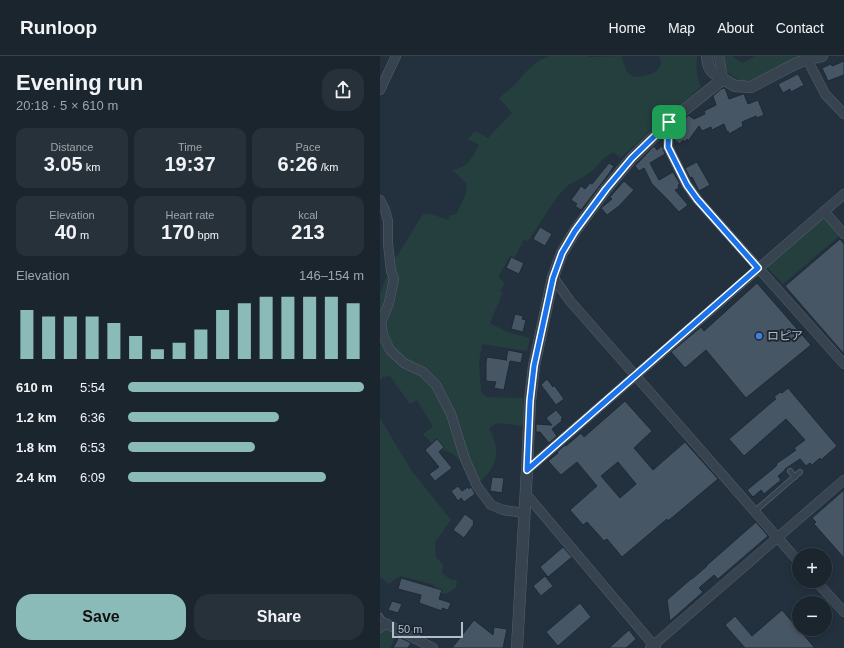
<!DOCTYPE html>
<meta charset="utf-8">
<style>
body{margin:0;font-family:Helvetica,"Noto Sans JP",sans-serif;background:#27313a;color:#f1f3f6;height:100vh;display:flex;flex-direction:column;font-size:15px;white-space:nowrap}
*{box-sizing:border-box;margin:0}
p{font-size:13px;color:#9fa5aa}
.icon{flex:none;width:22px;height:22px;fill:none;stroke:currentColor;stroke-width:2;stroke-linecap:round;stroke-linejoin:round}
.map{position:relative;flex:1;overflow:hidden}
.sheet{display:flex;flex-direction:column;background:#1a252e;width:380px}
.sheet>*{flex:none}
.fabs{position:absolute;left:412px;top:492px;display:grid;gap:8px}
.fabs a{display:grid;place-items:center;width:40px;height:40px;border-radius:50%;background:#1a252e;box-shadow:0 2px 6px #0003,0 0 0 1px #38424a;font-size:20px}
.scale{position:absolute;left:12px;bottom:10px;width:71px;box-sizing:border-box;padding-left:4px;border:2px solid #b3bdc9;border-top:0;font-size:11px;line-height:14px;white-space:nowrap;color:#b3bdc9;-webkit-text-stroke:3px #1c2833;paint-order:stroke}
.pin{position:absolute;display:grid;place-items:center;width:34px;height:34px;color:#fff;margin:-17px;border-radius:8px;box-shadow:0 2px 6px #0006}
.round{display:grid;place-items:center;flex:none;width:42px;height:42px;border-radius:16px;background:#27313a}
.summary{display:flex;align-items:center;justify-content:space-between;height:68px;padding:0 16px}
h1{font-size:22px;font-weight:800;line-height:30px}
.figures{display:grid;grid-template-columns:repeat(3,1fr);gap:6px;height:68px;padding:4px 16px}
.figures div{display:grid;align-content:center;border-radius:10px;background:#27313a;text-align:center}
.figures b{font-size:20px;font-weight:800}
.figures small{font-size:11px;font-weight:400}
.figures p{font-size:11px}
.chart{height:112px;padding:8px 16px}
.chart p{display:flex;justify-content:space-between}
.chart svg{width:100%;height:72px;margin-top:4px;stroke:#8bbbb9;stroke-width:6}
.cta{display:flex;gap:8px;margin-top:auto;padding:8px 16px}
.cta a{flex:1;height:46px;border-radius:16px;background:#8bbbb9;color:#111;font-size:16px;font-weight:800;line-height:46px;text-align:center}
.cta a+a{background:#27313a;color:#f1f3f6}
ul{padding:0 16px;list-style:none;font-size:13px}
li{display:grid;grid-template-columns:64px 48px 1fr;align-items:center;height:30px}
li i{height:10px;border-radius:5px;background:#8bbbb9}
header{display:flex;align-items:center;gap:24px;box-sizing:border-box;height:56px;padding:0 20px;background:#1a252e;border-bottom:1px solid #38424a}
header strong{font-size:19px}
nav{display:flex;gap:22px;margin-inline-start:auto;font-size:14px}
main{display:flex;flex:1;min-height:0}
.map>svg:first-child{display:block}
</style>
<header>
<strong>Runloop</strong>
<nav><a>Home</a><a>Map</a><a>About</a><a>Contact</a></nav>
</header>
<main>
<section class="sheet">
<div class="summary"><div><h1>Evening run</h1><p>20:18 · 5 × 610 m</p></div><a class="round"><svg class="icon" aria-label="share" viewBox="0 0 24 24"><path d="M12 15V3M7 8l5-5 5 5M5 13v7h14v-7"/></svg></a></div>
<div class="figures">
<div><p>Distance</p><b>3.05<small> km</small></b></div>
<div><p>Time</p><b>19:37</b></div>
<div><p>Pace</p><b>6:26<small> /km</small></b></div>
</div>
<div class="figures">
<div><p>Elevation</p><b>40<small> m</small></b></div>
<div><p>Heart rate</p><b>170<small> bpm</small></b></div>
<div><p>kcal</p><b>213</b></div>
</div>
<div class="chart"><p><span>Elevation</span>146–154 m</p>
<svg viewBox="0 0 160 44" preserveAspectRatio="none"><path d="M5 44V14M15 44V18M25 44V18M35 44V18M45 44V22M55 44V30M65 44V38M75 44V34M85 44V26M95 44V14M105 44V10M115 44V6M125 44V6M135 44V6M145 44V6M155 44V10"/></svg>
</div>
<ul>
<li><b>610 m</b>5:54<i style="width:100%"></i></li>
<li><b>1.2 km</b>6:36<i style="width:64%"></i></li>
<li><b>1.8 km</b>6:53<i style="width:54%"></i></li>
<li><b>2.4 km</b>6:09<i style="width:84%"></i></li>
</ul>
<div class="cta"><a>Save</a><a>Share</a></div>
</section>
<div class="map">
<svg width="464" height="592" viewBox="0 0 464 592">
<rect width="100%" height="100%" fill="#23313e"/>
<g fill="#253f3f">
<path d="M170,0H208L209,1L241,0L247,16L253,21C262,20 279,20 281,7C281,4 280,2 279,0H317C316,12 316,19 321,31L278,68L240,102L233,96L225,101L213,114L202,122L188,129L177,141L148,185L144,184L134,202L130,200L118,221L125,227L120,235L123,236L110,267L127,276L150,282L147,295L102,288L99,306L101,336L106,341L143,342V370L117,367L109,372C111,377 114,382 115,387C120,405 109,421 94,429L84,408L73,398L63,394L56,392L43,378L53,371L37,344L30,348L10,320L3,321L0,324V237L12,208L43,158H51L68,164L70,159H76L86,137L87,128L73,114C88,111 92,102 99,89L88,83L95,75L108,82L132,57L119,42C125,37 131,33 136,27C148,15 152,6 170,0Z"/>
<polygon points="343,0 352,0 363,7 375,0 422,0 374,24 360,25 347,16"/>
<polygon points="440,162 445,162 459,180 403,228 387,211"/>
<polygon points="0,362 31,414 71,464 55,486 56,501 63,509 62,517 71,524 77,524 76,531 68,537 63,538 52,528 20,520 9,528 0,521"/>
<polygon points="5,572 17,578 10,592 0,592 0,577"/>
</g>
<g fill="#475665" stroke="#1e2a35" fill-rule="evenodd">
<polygon points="464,5 464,19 448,25 442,12 451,8 452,10"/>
<polygon points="418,18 424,29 411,36 410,33 403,37 398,28"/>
<polygon points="345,32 349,43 363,38 364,38 368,48 378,44 384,59 377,62 376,60 362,66 363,70 349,78 348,75 347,76 344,68 332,74 331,71 322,75 319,70 308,85 307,83 305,86 303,84 300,88 294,84 295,77 308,59 314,63 325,58 324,55 336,49 333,40 341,33"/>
<polygon points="274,90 277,94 282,90 285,98 270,107 279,124 293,116 300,128 298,129 299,132 295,134 308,149 299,156 288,144 272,128 264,112 259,115 255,110"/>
<polygon points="317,106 330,129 319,135 312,121 310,122 305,112"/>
<polygon points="229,107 234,110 228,119 201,154 195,150 197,148 191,144 201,130 205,133 210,127 212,128"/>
<polygon points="244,125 254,134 239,150 227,159 221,152 232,143 230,141"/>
<polygon points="160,171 172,178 165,190 153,183"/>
<polygon points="460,183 464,188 464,298 405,230"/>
<polygon points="131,201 144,207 139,218 126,212"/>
<polygon points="377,227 431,289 366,342 326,294 305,312 291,296 321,271 324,275"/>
<polygon points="135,258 143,260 142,263 146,264 143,276 131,273"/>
<polygon points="128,294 143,297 141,307 130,305 124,334 114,332 116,326 106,325 106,306 107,301 127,304 126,304"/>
<polygon points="167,323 173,331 174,329 184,343 176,349 161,329"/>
<polygon points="408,332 457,390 441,404 440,402 432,409 430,407 426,410 420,403 405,413 405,414 398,420 401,424 384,438 381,434 373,441 367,434 394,412 397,409 396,408 416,394 414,392 425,384 406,363 364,400 349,383 392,346 396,343 394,341 400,336 402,337"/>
<path d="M245,345L272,375L254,392L273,414L305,386L338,423L288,465L287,463L242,501L227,483L224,485L207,466L203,469L190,454L217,430L197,406L181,419L168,405L178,397L177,396L185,389L186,390L201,377L204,381ZM238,406L256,428L240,442L221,420Z"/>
<polygon points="176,354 183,362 181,363 182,365 172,373 177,380 169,387 160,376 156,376 156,368 172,369 166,362"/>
<polygon points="57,383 64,391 59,396 72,412 55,425 49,418 59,411 45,394"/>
<polygon points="112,421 124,422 122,437 110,435"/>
<polygon points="78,430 82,435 88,431 89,433 91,431 95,438 84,446 81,442 78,445 71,435"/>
<polygon points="464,434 464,502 434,468 436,466 432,462"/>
<polygon points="85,458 94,465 93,467 94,468 84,482 73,474"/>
<polygon points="376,466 388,480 338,523 334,519 319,532 323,536 290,565 287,544 311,523 312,523 327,510 326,510"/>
<polygon points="183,491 192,501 168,521 160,511"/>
<polygon points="165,520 173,530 161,540 153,530"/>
<polygon points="21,522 62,534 59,543 71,547 68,554 62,552 62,555 39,547 41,539 18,533"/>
<polygon points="12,545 22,548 18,557 8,554"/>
<polygon points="200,547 211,561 178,590 166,576"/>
<polygon points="402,554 435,592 365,592 345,569 355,560 372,580"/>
<polygon points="94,564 113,579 114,571 127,573 123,592 72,592"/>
<polygon points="249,574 256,583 246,592 229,592"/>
<polygon points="19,581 31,587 28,592 13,592"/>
</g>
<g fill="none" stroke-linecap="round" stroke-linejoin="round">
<g stroke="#55606c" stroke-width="6">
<g id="service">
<polyline points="410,415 415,421"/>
<polyline points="375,455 420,416"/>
<polyline points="0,560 5,567"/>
</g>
</g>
<g stroke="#55606c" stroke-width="10">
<g id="minor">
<polyline points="339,0 343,23"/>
<polyline points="427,3 445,38 464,58"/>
<polyline points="0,34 16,0"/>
<polyline points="289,66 288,91 307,129 317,143 464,308"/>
<polyline points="0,144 5,154 8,165 8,187 11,215 14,223 9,247 1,266 3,279 10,294 24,307 43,316 56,329 71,358 85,403 97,430 111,449 123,454 145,457"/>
<polyline points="444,155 464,178"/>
<polyline points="173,221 190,245 419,506"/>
<polyline points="147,414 464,138"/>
<polyline points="146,438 276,592"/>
<polyline points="436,525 464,556"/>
<polyline points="0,572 5,567 53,592"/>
<polyline points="270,592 464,424"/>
</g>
</g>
<g stroke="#55606c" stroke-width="12">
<g id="tertiary">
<path d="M327,0C328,13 331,17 343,23"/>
<polyline points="137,592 147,414 150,345 154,310 173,221 182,197 195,175 226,133 252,102 289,66 343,23 355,30 371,31 413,9 427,3 442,0"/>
</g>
</g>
<use href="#service" stroke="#37434e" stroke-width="4.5"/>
<use href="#minor" stroke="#37434e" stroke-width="9"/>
<use href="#tertiary" stroke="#37434e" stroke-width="11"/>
</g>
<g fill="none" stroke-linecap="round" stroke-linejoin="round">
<g stroke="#fff" stroke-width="8">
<polygon id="route" points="289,66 288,91 307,129 317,143 378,212 147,414 150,345 154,310 173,222 182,197 195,175 226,133 252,102"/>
</g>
<use href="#route" stroke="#1a73e8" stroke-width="5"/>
</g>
<circle fill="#3f7fe0" stroke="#1c2833" stroke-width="1.5" cx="379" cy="280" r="4"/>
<g text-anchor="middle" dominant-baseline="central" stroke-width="4" stroke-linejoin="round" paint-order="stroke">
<g font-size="12" fill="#b3bdc9" stroke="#1c2833" text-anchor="start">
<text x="387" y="280">ロピア</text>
</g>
</g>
</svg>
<div class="fabs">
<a>+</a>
<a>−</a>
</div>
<div class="scale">50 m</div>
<div class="pin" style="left:289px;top:66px;background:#1e9e55"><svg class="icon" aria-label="arrive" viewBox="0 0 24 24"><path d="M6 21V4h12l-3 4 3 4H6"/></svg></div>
</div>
</main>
